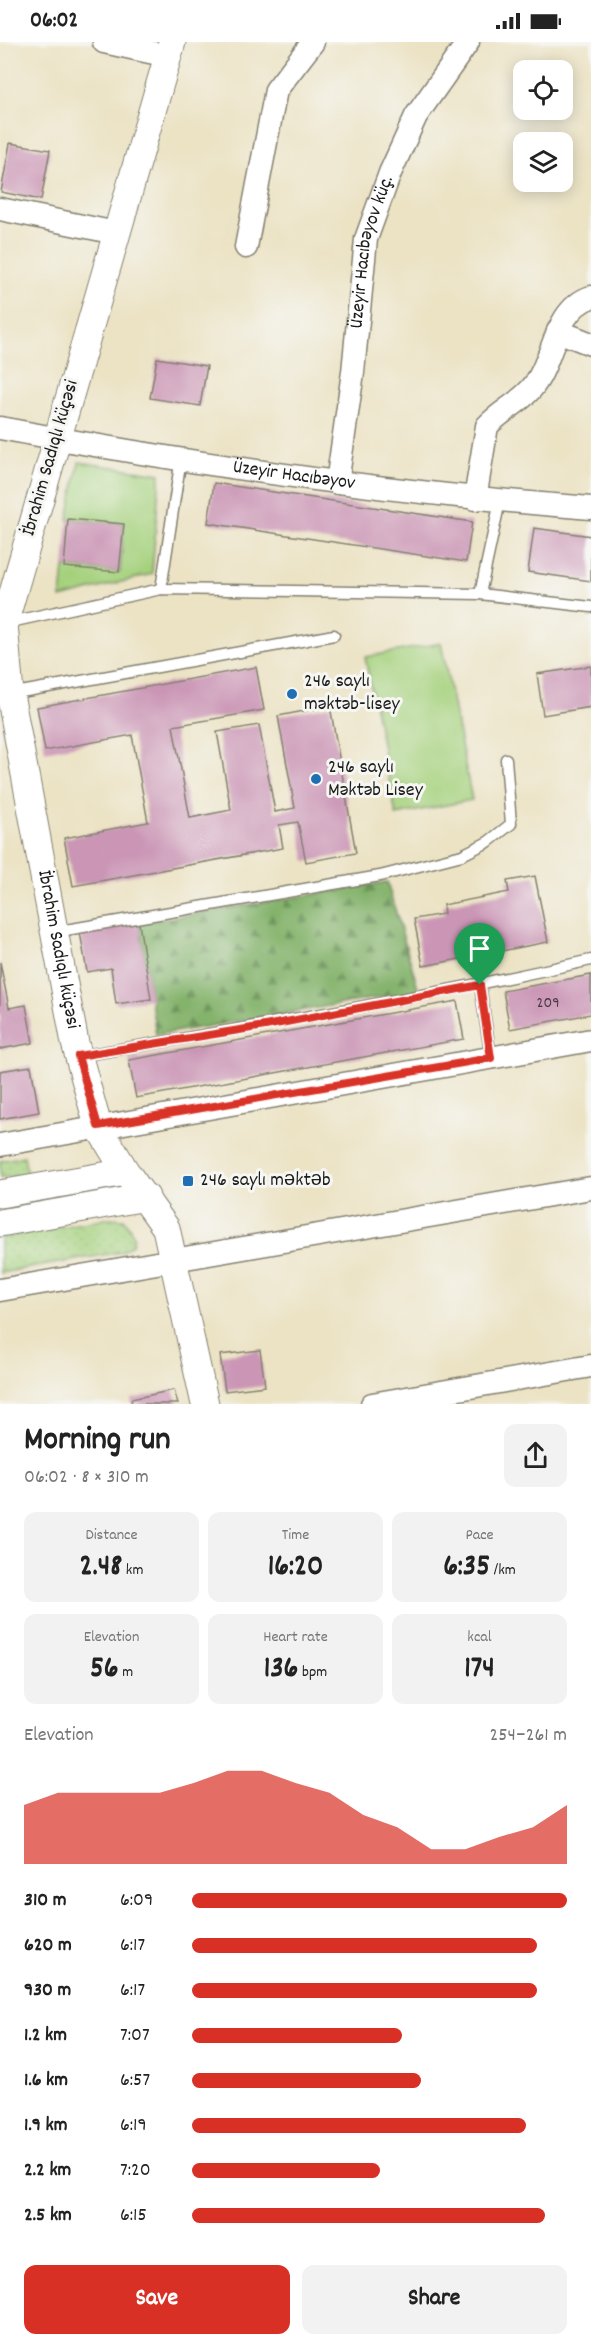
<!DOCTYPE html>
<meta charset="utf-8">
<style>
body{margin:0;font-family:Dekko,sans-serif;background:#f2f2f2;color:#222;height:100vh;display:flex;flex-direction:column;font-size:22px;white-space:nowrap}
*{box-sizing:border-box;margin:0}
p{font-size:20px;color:#767676}
.icon{flex:none;width:33px;height:33px;fill:none;stroke:currentColor;stroke-width:2;stroke-linecap:round;stroke-linejoin:round}
.map{position:relative;height:1362px;overflow:hidden}
.drawer{display:flex;flex-direction:column;background:#fff;flex:1}
.drawer>*{flex:none}
.buttons{position:absolute;left:513px;top:18px;display:grid;gap:12px}
.buttons a{display:grid;place-items:center;width:60px;height:60px;border-radius:12px;background:#fff;box-shadow:0 3px 15px #0003;font-size:30px}
.pin{position:absolute;display:grid;place-items:center;width:51px;height:51px;color:#fff;margin:-62px -26px;border-radius:50% 50% 50% 0;rotate:-45deg;box-shadow:0 0 6px #0007}
.pin .icon{rotate:45deg}
.round{display:grid;place-items:center;flex:none;width:63px;height:63px;border-radius:12px;background:#f2f2f2}
.head{display:flex;align-items:center;justify-content:space-between;height:102px;padding:0 24px}
h1{font-size:33px;font-weight:700;line-height:45px}
.stats{display:grid;grid-template-columns:repeat(3,1fr);gap:9px;height:102px;padding:6px 24px}
.stats div{display:grid;align-content:center;border-radius:12px;background:#f2f2f2;text-align:center}
.stats b{font-size:30px;font-weight:700}
.stats small{font-size:16px;font-weight:400}
.stats p{font-size:16px}
.chart{height:168px;padding:12px 24px}
.chart p{display:flex;justify-content:space-between}
.chart svg{width:100%;height:108px;margin-top:6px;fill:#d93025;opacity:.7}
.action{display:flex;gap:12px;margin-top:auto;padding:12px 24px}
.action a{flex:1;height:69px;border-radius:12px;background:#d93025;color:#fff;font-size:24px;font-weight:700;line-height:69px;text-align:center}
.action a+a{background:#f2f2f2;color:#222}
ul{padding:0 24px;list-style:none;font-size:20px}
li{display:grid;grid-template-columns:96px 72px 1fr;align-items:center;height:45px}
li i{height:15px;border-radius:8px;background:#d93025}
.status{display:flex;justify-content:space-between;align-items:center;height:42px;padding:0 30px;background:#fff;direction:ltr}
.status svg{height:16px;fill:currentColor}
.map>svg:first-child{display:block}
</style>
<div class="status"><b>06:02</b><svg viewBox="0 0 49 12"><path d="M0 12V9h3v3zM5 12V6h3v6zM10 12V3h3v9zM15 12V0h3v12zM26 1h20v11H26zM47 4h2v5h-2z"/></svg></div>
<div class="map">
<svg width="591" height="1362" viewBox="0 0 591 1362">
<defs>
<pattern id="grass-dots" width="8" height="8" patternUnits="userSpaceOnUse" patternTransform="scale(1.5)"><rect width="8" height="8" fill="#a5d17d"/><path d="M2 2h.1M6 6h.1" fill="none" stroke="#8db36b" stroke-width="1.8" stroke-linecap="round"/></pattern>
<pattern id="forest-firs" width="22" height="20" patternUnits="userSpaceOnUse" patternTransform="scale(1.5)"><rect width="22" height="20" fill="#84b36c"/><path d="M5 1l3.5 6h-7zM16 11l3.5 6h-7z" fill="#6b9158"/></pattern>
</defs>
<rect width="100%" height="100%" fill="#f6f6f2"/>
<filter id="ink" filterUnits="userSpaceOnUse"><feTurbulence type="fractalNoise" baseFrequency=".0167" numOctaves="2"/><feDisplacementMap in="SourceGraphic" scale="12" xChannelSelector="R" yChannelSelector="G"/><feConvolveMatrix kernelMatrix="1 2 1 2 8 2 1 2 1" color-interpolation-filters="sRGB"/></filter>
<filter id="wash" filterUnits="userSpaceOnUse"><feTurbulence type="fractalNoise" baseFrequency=".008" numOctaves="4" result="noise"/><feDisplacementMap in="SourceGraphic" scale="24" xChannelSelector="R" yChannelSelector="G"/><feGaussianBlur stdDeviation="1.35" result="paint"/><feColorMatrix in="noise" values="0 0 0 0 0 0 0 0 0 0 0 0 0 0 0 0 0 1.4 0 .05"/><feComposite in="paint" operator="in"/></filter>
<g filter="url(#wash)">
<rect width="100%" height="100%" fill="#ece3c5"/>
<g fill="url(#grass-dots)" stroke="#60764c" stroke-width="1.5">
<polygon points="24,1114 27,1132 0,1136 0,1119"/>
<polygon points="110,1176 124,1177 134,1194 132,1203 121,1210 0,1231 0,1196"/>
</g>
<polygon fill="url(#forest-firs)" stroke="#506844" stroke-width="1.5" points="387,840 419,949 156,993 139,881"/>
<g fill="#a5d17d" stroke="#60764c" stroke-width="1.5">
<polygon points="79,420 160,432 152,532 61,556 64,525 120,530 124,482 68,477"/>
<polygon points="441,601 472,758 396,773 365,615"/>
</g>
<g id="blocks">
<g fill="#cb96b6">
<polygon points="10,101 50,108 41,158 1,150"/>
<polygon points="157,316 207,324 200,364 150,356"/>
<polygon points="214,441 472,480 466,520 208,481"/>
<polygon points="68,477 124,482 119,530 64,525"/>
<polygon points="534,486 591,494 591,539 528,530"/>
<polygon points="591,624 591,665 543,673 537,632"/>
<polygon points="256,625 264,668 173,684 190,776 231,768 217,690 259,683 275,770 295,766 278,674 330,664 356,811 306,820 298,780 279,783 283,806 73,844 64,796 148,780 132,693 45,709 37,665"/>
<polygon points="535,834 548,900 423,924 414,877 444,872 443,863 509,850 507,839"/>
<polygon points="139,881 151,957 116,962 111,926 87,930 80,890"/>
<polygon points="0,920 9,966 26,963 33,1001 0,1007"/>
<polygon points="591,933 591,972 510,987 503,949"/>
<polygon points="457,959 464,997 136,1056 129,1018"/>
<polygon points="31,1024 39,1070 0,1077 0,1029"/>
<polygon points="260,1308 265,1344 225,1349 220,1313"/>
<polygon points="174,1348 178,1362 132,1362 131,1357"/>
</g>
</g>
</g>
<g filter="url(#ink)">
<use href="#blocks" fill-opacity="0" stroke="#848070" stroke-width="1.5"/>
<g fill="none" stroke-linecap="round" stroke-linejoin="round">
<g stroke="#848070" stroke-width="13">
<g id="service">
<polyline points="161,547 181,416"/>
<polyline points="480,552 500,459"/>
<polyline points="6,581 161,547 480,552 591,565"/>
<polyline points="10,652 334,593"/>
<polyline points="54,890 380,834 462,813 488,800 511,782 506,717"/>
<polyline points="480,943 491,1016"/>
<path d="M79,1014C250,986 421,956 591,918"/>
</g>
</g>
<g stroke="#848070" stroke-width="25">
<g id="minor">
<polyline points="104,0 168,14"/>
<polyline points="0,167 116,191"/>
<polyline points="246,205 276,48 313,0"/>
<polyline points="558,289 591,302"/>
<path id="s1" d="M0,386C195,423 393,451 591,466"/>
<path id="s2" d="M337,441L353,330L366,197L390,131L416,74L468,0"/>
<path d="M475,457L487,384C500,370 519,361 531,347C554,321 553,268 591,255"/>
<polyline points="0,1103 591,998"/>
<polyline points="0,1248 591,1146"/>
<polyline points="372,1362 591,1324"/>
</g>
</g>
<g stroke="#848070" stroke-width="29">
<g id="tertiary">
<path id="s3" d="M172,0L4,582L10,652L75,1001L98,1084L126,1130L166,1186L205,1362"/>
<polyline points="0,1152 126,1130"/>
<polyline points="0,1181 146,1155"/>
</g>
</g>
<use href="#service" stroke="#fff" stroke-width="10"/>
<use href="#minor" stroke="#fff" stroke-width="22"/>
<use href="#tertiary" stroke="#fff" stroke-width="27"/>
</g>
</g>
<g fill="none" stroke-linecap="round" stroke-linejoin="round" filter="url(#ink)">
<g stroke="#fff" stroke-width="12">
<polygon id="route" points="480,943 491,1016 98,1084 78,1014 265,984"/>
</g>
<use href="#route" stroke="#d93025" stroke-width="8"/>
</g>
<g fill="#1f6fb2" stroke="#f6f6f2" stroke-width="2">
<circle cx="292" cy="652" r="6"/>
<circle cx="316" cy="737" r="6"/>
<rect x="182" y="1133" width="12" height="12" rx="3"/>
</g>
<g text-anchor="middle" dominant-baseline="central" stroke-width="6" stroke-linejoin="round" paint-order="stroke">
<g font-size="16" fill="#483a42">
<text x="548" y="961">209</text>
</g>
<g font-size="20" fill="#1c1c1c" stroke="#f6f6f2">
<text stroke="none"><textPath href="#s2" startOffset="234">Üzeyir Hacıbəyov küç.</textPath></text>
<text transform="translate(51 416) rotate(-74)">İbrahim Sadıqlı küçəsi</text>
<text stroke="none"><textPath href="#s1" startOffset="298">Üzeyir Hacıbəyov</textPath></text>
<text stroke="none"><textPath href="#s3" startOffset="936">İbrahim Sadıqlı küçəsi</textPath></text>
</g>
<g font-size="20" fill="#1c1c1c" stroke="#f6f6f2" text-anchor="start">
<text x="304" y="640">246 saylı<tspan x="304" dy="23">məktəb-lisey</tspan></text>
<text x="328" y="726">246 saylı<tspan x="328" dy="23">Məktəb Lisey</tspan></text>
<text x="200" y="1139">246 saylı mәktәb</text>
</g>
</g>
</svg>
<div class="buttons">
<a><svg class="icon" aria-label="locate" viewBox="0 0 24 24"><circle cx="12" cy="12" r="6"/><path d="M12 2v4M12 18v4M2 12h4M18 12h4"/></svg></a>
<a><svg class="icon" aria-label="layers" viewBox="0 0 24 24"><path d="M12 4l9 5-9 5-9-5zM3 14l9 5 9-5"/></svg></a>
</div>
<div class="pin" style="left:480px;top:943px;background:#1e9e55"><svg class="icon" aria-label="arrive" viewBox="0 0 24 24"><path d="M6 21V4h12l-3 4 3 4H6"/></svg></div>
</div>
<section class="drawer">
<div class="head"><div><h1>Morning run</h1><p>06:02 · 8 × 310 m</p></div><a class="round"><svg class="icon" aria-label="share" viewBox="0 0 24 24"><path d="M12 15V3M7 8l5-5 5 5M5 13v7h14v-7"/></svg></a></div>
<div class="stats">
<div><p>Distance</p><b>2.48<small> km</small></b></div>
<div><p>Time</p><b>16:20</b></div>
<div><p>Pace</p><b>6:35<small> /km</small></b></div>
</div>
<div class="stats">
<div><p>Elevation</p><b>56<small> m</small></b></div>
<div><p>Heart rate</p><b>136<small> bpm</small></b></div>
<div><p>kcal</p><b>174</b></div>
</div>
<div class="chart"><p><span>Elevation</span>254–261 m</p>
<svg viewBox="0 0 160 44" preserveAspectRatio="none"><path d="M0 44V20L10 15L20 15L30 15L40 15L50 11L60 6L70 6L80 11L90 15L100 24L110 29L120 38L130 38L140 33L150 29L160 20V44z"/></svg>
</div>
<ul>
<li><b>310 m</b>6:09<i style="width:100%"></i></li>
<li><b>620 m</b>6:17<i style="width:92%"></i></li>
<li><b>930 m</b>6:17<i style="width:92%"></i></li>
<li><b>1.2 km</b>7:07<i style="width:56%"></i></li>
<li><b>1.6 km</b>6:57<i style="width:61%"></i></li>
<li><b>1.9 km</b>6:19<i style="width:89%"></i></li>
<li><b>2.2 km</b>7:20<i style="width:50%"></i></li>
<li><b>2.5 km</b>6:15<i style="width:94%"></i></li>
</ul>
<div class="action"><a>Save</a><a>Share</a></div>
</section>
